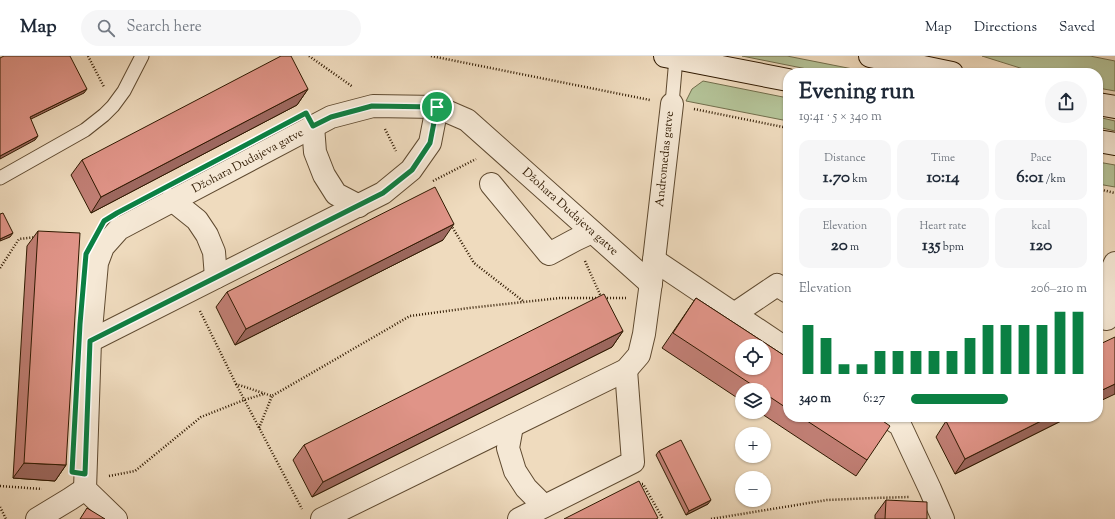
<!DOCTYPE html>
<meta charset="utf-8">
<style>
body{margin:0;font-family:"Sorts Mill Goudy",serif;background:#f6f6f7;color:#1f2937;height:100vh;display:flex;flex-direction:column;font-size:15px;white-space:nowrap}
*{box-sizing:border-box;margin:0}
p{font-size:13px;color:#747a83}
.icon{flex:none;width:22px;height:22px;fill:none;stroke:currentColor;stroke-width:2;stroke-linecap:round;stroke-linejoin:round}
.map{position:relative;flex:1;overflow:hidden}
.panel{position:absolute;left:783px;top:12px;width:320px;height:354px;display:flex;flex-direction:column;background:#fff;border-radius:16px;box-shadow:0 1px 3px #0004}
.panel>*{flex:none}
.fabs{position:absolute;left:735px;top:283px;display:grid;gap:8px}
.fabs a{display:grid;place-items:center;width:36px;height:36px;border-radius:50%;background:#fff;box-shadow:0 1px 3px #0004;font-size:20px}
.pin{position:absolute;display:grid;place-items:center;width:34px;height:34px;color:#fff;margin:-17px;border:2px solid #fff;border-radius:50%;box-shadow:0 1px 4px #0007}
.round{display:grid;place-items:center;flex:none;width:42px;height:42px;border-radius:21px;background:#f6f6f7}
.overview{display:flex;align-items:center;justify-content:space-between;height:68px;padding:0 16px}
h1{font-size:22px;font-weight:800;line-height:30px}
.figures{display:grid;grid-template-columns:repeat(3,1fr);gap:6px;height:68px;padding:4px 16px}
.figures div{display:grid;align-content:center;border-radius:10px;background:#f6f6f7;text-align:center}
.figures b{font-size:17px;font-weight:800}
.figures small{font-size:11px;font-weight:400}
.figures p{font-size:11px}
.chart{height:112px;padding:8px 16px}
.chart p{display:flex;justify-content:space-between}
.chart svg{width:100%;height:72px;margin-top:4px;stroke:#0b8043;stroke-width:6}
ul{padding:0 16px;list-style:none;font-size:13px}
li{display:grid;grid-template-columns:64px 48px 1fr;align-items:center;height:30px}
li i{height:10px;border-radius:5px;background:#0b8043}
header{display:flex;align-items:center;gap:24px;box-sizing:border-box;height:56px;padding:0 20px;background:#fff;border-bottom:1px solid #e0e1e3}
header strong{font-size:19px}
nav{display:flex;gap:22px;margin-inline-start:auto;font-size:14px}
.search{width:280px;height:36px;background:#f6f6f7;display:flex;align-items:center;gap:10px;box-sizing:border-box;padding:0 14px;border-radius:22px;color:#747a83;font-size:15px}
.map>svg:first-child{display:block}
</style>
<header>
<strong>Map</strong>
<div class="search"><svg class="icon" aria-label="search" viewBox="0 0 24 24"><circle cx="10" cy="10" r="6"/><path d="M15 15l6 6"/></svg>Search here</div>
<nav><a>Map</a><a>Directions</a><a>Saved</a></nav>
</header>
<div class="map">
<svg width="1115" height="463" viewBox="0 0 1115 463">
<rect width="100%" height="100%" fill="#efdbbe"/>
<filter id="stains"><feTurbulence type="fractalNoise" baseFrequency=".005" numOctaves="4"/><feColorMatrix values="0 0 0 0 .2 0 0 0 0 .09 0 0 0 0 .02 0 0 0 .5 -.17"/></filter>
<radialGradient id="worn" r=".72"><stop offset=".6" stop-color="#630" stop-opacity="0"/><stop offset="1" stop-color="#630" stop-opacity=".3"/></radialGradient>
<g fill="#b3c196" stroke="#716d4b">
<polygon points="742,0 787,0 873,17 827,17"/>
<polygon points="982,0 1090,0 1115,5 1115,35 1098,32 1098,17 1036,17"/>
<polygon points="703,25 788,42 788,65 686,45 692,33"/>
<polygon points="1098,61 1115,65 1115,75 1098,71"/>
<polygon points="1098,106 1115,109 1115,131 1098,128"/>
</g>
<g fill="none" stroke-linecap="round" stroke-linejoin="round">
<g stroke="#5f4a30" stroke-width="15">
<g id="lane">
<polyline points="672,48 676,2"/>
<polyline points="0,122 85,74 104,59 113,50 124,35 142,0"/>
</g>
</g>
<g stroke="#5f4a30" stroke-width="24">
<g id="street">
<polyline points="313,70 315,96 324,119 336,138 359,150"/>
<polyline points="491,128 549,198 575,184 592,176"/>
<polyline points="172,144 197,164 207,179 214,196 216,221"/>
<polyline points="654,204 788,294"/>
<polyline points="734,258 777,229 788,236"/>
<polyline points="1107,263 1110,218 1115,207"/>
<polyline points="90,285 383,137 411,114 430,87 437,51"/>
<polyline points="888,361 900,369 930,433 943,463"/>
<polyline points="512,370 508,392 515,415 526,432 544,450"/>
<polyline points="37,463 70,443 85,433"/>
<polyline points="116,463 85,433 90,285 97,207 103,191 119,173 331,61 373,50 437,51 467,64 651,228"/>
<polyline points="322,463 626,314 639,299 644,278 654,204 672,48"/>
<polyline points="519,463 633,406 626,314"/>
</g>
</g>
<g stroke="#2f1900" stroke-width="24">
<g id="secondary">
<polyline points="665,0 788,24"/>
<polyline points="870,0 952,17"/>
<polyline points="1098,48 1115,51"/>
<polyline points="1098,85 1115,88"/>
</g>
</g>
<g stroke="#2f1900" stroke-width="2.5" stroke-dasharray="1 2" stroke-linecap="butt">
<polyline points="88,0 104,31"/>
<polyline points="309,0 353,31"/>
<polyline points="431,0 650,44"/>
<polyline points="694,53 788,72"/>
<polyline points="385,73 396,95"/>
<polyline points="433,125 476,103"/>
<polyline points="1098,133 1115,137"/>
<polyline points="451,169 474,207 523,245"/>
<polyline points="585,205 602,243"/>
<polyline points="0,212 19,183 37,181"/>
<polyline points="200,255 236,328 272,340 410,260 469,252 560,242 626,242"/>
<polyline points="236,328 302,453"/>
<polyline points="259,372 272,340"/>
<polyline points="109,420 135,415 201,361 244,344 264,338"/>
<polyline points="642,428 643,428 663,463"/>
<polyline points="0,430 42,433"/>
<polyline points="0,451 6,463"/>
<polyline points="711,463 827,444 874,442 909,441"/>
</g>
<use href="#lane" stroke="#f5e8d5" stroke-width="13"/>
<use href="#street" stroke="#f5e8d5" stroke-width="22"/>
<use href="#secondary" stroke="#f5e8d5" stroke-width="22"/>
</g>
<g fill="#c17f75" stroke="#2f1900">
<polygon points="308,33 297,49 91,157 71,119 82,104"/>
<polygon points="38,175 66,409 55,425 13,422 27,190"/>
<polygon points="443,184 235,289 216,251 227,236"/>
<polygon points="696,242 788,302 788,361 877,361 867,404 856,420 759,356 764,356 764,334 742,334 742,345 662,292"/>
<polygon points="623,275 612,291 312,441 293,404 304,389"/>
<polygon points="955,361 1069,361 955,418 936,381 946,365"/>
<polygon points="659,395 708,448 686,459 656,399"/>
<polygon points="886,444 927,463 875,463 875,459"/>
</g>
<g fill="#9d685f" stroke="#2f1900">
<polygon points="87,33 84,37 27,65 30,61"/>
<polygon points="308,33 297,49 91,157 101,141"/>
<polygon points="38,80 35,84 0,103 0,100"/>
<polygon points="454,168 443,184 235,289 246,273"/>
<polygon points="13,177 10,181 0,185 0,183"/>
<polygon points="623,275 612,291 312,441 323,426"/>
<polygon points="1115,328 1115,338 1098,346 1098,336"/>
<polygon points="1049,361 1069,361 955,418 965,403"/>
<polygon points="24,407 66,409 55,425 13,422"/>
<polygon points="711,444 708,448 686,459 689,455"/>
</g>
<g fill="#e09488" stroke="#2f1900" fill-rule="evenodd">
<polygon points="4,0 70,0 87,33 30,61 38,80 0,100 0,2"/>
<polygon points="281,0 291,0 308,33 101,141 82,104"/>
<polygon points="435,131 454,168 246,273 227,236"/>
<polygon points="3,157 13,177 0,183 0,158"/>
<polygon points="38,175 80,177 66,409 24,407"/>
<polygon points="604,238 623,275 323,426 304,389"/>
<path d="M696,242L788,302V353L764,337V334H760L673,277ZM742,290H764V312H742Z"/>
<polygon points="1115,281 1115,328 1098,336 1098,289"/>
<polygon points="801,361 877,361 890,370 867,404"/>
<polygon points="955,361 1049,361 965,403 946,365"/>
<polygon points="681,384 711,444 689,455 659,395"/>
<polygon points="639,425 658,462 656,463 564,463"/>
<polygon points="886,444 927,446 927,463 885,463"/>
<polygon points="87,452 105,463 80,463"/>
</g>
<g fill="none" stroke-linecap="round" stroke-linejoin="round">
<g stroke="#fff" stroke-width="8">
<polygon id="route" points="372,50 437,51 430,87 412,114 383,137 90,285 85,418 72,416 80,268 86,198 104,165 117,157 306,57 313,70 331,61"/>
</g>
<use href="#route" stroke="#0b8043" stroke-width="5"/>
</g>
<g text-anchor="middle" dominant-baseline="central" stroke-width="3" stroke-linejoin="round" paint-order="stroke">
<g font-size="12" fill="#2f1900" stroke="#f5e8d5">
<text transform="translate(665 103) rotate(-84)">Andromedas gatve</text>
<text transform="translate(248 105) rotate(-28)">Džohara Dudajeva gatve</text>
<text transform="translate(570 156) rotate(42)">Džohara Dudajeva gatve</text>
</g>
</g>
<rect width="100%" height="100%" filter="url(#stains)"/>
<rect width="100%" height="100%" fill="url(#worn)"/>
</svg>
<div class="fabs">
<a><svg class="icon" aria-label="locate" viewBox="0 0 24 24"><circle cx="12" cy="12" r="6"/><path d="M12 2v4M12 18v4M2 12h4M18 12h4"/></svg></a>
<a><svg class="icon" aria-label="layers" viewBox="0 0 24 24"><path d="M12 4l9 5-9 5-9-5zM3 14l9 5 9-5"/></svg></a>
<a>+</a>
<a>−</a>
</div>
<div class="pin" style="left:437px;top:51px;background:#1e9e55"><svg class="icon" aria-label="arrive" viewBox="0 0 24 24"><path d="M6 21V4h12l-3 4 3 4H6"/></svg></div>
<section class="panel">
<div class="overview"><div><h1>Evening run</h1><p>19:41 · 5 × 340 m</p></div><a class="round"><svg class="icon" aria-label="share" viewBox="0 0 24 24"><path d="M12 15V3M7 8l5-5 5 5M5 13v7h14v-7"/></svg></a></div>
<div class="figures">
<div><p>Distance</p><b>1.70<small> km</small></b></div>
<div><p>Time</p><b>10:14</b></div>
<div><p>Pace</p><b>6:01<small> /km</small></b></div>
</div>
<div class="figures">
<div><p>Elevation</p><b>20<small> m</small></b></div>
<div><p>Heart rate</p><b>135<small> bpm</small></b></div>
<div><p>kcal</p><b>120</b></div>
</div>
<div class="chart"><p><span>Elevation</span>206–210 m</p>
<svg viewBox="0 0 160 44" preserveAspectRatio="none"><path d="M5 44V14M15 44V22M25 44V38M35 44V38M45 44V30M55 44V30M65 44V30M75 44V30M85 44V30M95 44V22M105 44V14M115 44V14M125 44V14M135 44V14M145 44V6M155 44V6"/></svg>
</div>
<ul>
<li><b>340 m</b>6:27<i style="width:55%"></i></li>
</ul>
</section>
</div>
